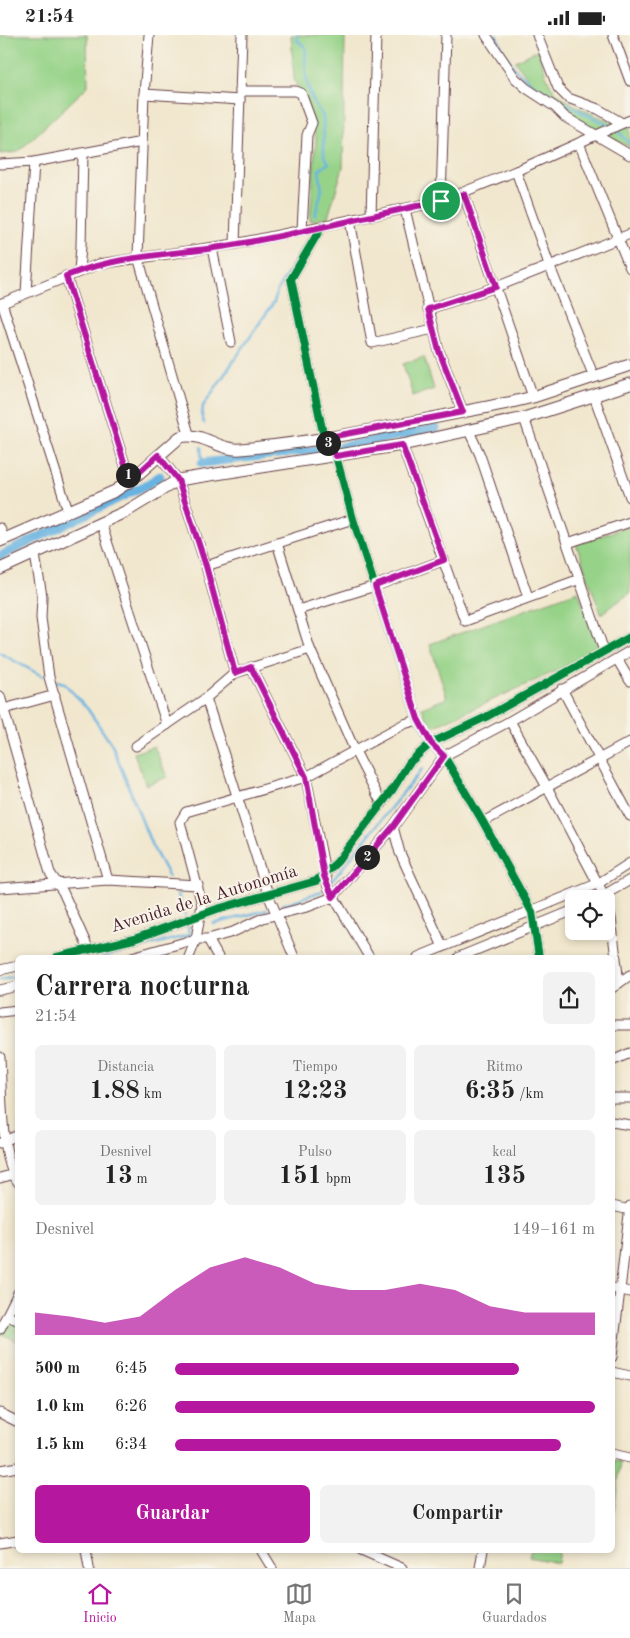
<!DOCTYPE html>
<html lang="es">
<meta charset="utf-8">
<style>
body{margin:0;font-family:"Old Standard TT",serif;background:#f2f2f2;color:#222;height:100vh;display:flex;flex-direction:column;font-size:19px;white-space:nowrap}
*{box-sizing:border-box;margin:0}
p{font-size:16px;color:#767676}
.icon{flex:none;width:28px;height:28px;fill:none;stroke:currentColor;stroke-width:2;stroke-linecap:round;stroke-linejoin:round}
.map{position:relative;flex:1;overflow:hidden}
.side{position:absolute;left:15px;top:920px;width:600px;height:598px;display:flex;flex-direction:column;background:#fff;border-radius:8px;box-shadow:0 2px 8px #0003}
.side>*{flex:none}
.fabs{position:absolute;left:565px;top:855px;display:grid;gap:10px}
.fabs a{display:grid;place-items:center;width:50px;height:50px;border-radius:8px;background:#fff;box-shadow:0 2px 8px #0003;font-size:25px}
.pin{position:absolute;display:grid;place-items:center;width:42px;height:42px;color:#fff;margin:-21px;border:2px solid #fff;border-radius:50%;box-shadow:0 1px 5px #0007}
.km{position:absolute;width:25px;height:25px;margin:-12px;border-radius:50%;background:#222;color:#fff;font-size:14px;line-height:25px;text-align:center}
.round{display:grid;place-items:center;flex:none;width:52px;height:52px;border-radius:8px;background:#f2f2f2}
.summary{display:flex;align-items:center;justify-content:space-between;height:85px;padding:0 20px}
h1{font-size:28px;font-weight:700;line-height:38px}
.figures{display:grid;grid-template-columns:repeat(3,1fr);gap:8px;height:85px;padding:5px 20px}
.figures div{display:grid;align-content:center;border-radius:8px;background:#f2f2f2;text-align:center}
.figures b{font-size:25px;font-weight:700}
.figures small{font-size:14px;font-weight:400}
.figures p{font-size:14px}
.chart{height:140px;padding:10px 20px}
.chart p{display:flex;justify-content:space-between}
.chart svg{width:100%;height:90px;margin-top:5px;fill:#b5179e;opacity:.7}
.primary-button{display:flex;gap:10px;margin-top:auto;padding:10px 20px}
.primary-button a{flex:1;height:58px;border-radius:8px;background:#b5179e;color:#fff;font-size:20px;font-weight:700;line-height:58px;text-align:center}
.primary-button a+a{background:#f2f2f2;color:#222}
ul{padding:0 20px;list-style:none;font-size:16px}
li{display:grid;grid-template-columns:80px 60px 1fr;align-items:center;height:38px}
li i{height:12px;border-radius:6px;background:#b5179e}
.status{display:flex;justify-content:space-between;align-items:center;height:35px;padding:0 25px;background:#fff;direction:ltr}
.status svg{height:14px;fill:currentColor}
.tabs{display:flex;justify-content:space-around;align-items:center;height:70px;border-top:1px solid #e0e0e0;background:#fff;font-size:14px;color:#767676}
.tabs a{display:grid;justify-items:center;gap:2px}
.tabs .active{color:#b5179e}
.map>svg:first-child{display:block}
</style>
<div class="status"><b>21:54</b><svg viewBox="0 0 49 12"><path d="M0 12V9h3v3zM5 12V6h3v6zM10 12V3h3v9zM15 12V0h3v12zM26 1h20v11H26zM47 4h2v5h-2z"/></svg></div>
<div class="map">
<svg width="630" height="1533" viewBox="0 0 630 1533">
<rect width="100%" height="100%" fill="#f7f3e8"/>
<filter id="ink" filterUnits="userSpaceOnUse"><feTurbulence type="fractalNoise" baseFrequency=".02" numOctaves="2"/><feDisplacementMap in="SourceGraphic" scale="10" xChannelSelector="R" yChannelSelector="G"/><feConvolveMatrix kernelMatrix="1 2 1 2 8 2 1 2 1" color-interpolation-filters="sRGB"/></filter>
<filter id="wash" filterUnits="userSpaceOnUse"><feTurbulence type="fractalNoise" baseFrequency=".0096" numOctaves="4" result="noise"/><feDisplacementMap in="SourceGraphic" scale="20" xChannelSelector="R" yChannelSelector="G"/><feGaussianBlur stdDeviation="1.12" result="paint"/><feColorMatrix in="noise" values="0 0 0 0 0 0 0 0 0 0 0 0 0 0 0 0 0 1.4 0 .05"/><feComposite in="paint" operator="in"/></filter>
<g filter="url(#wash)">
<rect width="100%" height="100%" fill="#f1e7ce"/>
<g fill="#96d388" stroke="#70795a">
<polygon points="0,0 87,0 88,51 18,117 0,119"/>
<polygon points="291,0 345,0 343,132 328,182 310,186 316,103 294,44"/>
<path d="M538,15C542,26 546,46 554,55C566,68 612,91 630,89V112L594,95L538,56L515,26Z"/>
<polygon points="424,322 434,354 413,361 403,329"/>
<polygon points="630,491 630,558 601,579 576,509"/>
<polygon points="578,556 600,616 431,693 422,673 447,663 430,609"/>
<polygon points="154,711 167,742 146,750 134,718"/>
<polygon points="8,1285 17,1289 17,1306 2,1299"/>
<polygon points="613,1426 621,1427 613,1482 612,1482"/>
<polygon points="531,1515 560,1515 558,1528 529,1522"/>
</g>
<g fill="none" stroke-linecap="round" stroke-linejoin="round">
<g stroke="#68b3e1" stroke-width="2.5">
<path d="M297,0V5L306,13C304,38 306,61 323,81L324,121L329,128L319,135L322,155L315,180"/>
<path d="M496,0C501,11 507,25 515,34C540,58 578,75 608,90"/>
<polyline points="619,97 630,109"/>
<polyline points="204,388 202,382 203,371 274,267 277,256 310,202"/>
<polyline points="201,412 202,428"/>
<polyline points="0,618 42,641"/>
<polyline points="57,646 64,648 87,673 112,710 152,811 169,842"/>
<polyline points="332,846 422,734"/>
<polyline points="176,854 185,880"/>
<polyline points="282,870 322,856"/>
<polyline points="213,889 267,875"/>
<polyline points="188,892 189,900"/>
<polyline points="103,922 190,900"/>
<polyline points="0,944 18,941"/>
</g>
<g stroke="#68b3e1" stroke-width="9">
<polyline points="341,412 436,393"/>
<polyline points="202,428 330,413"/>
<polyline points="0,521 146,450 160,441"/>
</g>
</g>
</g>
<g filter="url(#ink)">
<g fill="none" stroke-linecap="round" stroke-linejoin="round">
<g stroke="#633d43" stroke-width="11">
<g id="minor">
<polyline points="149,0 144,59 138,222 189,399"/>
<polyline points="486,0 515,43 526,53 555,72 565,82 630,120"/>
<polyline points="537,0 558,53 568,63 598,74 622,88"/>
<polyline points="613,0 630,46"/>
<polyline points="240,56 296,56 301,58 312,88 307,100 302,195"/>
<polyline points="144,59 240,65"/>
<polyline points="579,108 630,233"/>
<polyline points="0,129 34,127 142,107"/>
<polyline points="516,136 550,232 594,342"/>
<polyline points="464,159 533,362"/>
<polyline points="441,166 446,0"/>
<polyline points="405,174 439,316 463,377"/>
<polyline points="371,181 376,0"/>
<polyline points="350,185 372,308 433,294"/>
<polyline points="322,191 291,244 324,403 336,421 353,484 418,685 431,708 444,721 483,787 532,877 539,922"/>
<polyline points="235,209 242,0"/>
<polyline points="212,213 231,307"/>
<polyline points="79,236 81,211 83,118"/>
<polyline points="66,241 130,446"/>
<polyline points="26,258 34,127"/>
<polyline points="2,268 68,476"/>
<polyline points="0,269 99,229 235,209 441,166 516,136 630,85"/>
<polyline points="428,274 496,252 630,199"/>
<polyline points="594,361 630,462"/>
<polyline points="524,383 604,616"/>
<polyline points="469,396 480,420 528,562"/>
<polyline points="402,410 465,586 580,544"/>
<polyline points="101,488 167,690"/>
<polyline points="0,493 4,505"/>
<polyline points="277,508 310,614 355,716 382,769"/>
<polyline points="568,508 630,487"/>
<polyline points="35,520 42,561 41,583 49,642 108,845"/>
<polyline points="206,531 353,484"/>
<polyline points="298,575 375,551 444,525"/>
<polyline points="617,624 630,646"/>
<polyline points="251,632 306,742 328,852 369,922"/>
<polyline points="235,638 310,614"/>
<polyline points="562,654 630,781"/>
<polyline points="0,661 50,838 63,857 89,915"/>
<polyline points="206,663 268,859 294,922"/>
<polyline points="0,675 55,660"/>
<polyline points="510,686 547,752 606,864"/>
<polyline points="136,711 206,663 235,638 206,531 178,445 158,420"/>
<polyline points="483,787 630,707"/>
<polyline points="393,792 400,818 443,912"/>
<polyline points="0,853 108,845 198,850"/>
<polyline points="597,864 630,845"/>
<polyline points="606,866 611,883 619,948"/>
<polyline points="208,904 218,922"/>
<polyline points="57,922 134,904 217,874 316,846 337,827 393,754 409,728 431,708 486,682 630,602"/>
<polyline points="132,922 196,904 208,904 233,897 263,883 307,872 333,862 393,792 444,721 510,686 630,616"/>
<polyline points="189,922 196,904 202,869 180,787 186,777 306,742 404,689 418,685"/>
<polyline points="418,922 599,848 630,828"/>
<polyline points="459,922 574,875"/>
<polyline points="0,935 18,931"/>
<polyline points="612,953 630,940"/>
<polyline points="0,955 18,951"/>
<polyline points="0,977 18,975"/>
<polyline points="612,990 630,990"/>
<path d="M0,1022C2,1055 0,1123 18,1147"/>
<polyline points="612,1026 630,1018"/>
<polyline points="612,1063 630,1063"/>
<polyline points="612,1087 630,1090"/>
<polyline points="0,1108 18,1100"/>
<polyline points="0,1143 11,1140"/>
<polyline points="612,1171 630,1175"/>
<polyline points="612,1253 630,1257"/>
<polyline points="7,1281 18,1285"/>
<polyline points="0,1294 18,1258"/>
<polyline points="612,1322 630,1171"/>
<polyline points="612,1337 630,1341"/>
<polyline points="0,1378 18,1387"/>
<polyline points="612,1419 630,1423"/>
<polyline points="0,1435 18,1432"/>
<polyline points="0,1508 18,1505"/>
<polyline points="86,1515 89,1533"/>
<polyline points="261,1515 272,1533"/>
<polyline points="361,1515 402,1533"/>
<polyline points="480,1533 483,1515"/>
</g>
</g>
<g stroke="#633d43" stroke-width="13">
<g id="major">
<path d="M0,506L115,456L130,446L180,402C202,396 219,416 241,414C331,406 419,385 508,368L533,362L630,330"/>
<polyline points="0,534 127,476 178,445 402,410 524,383 630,349"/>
</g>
</g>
<use href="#minor" stroke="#fff" stroke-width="9"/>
<use href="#major" stroke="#fff" stroke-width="11"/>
<g stroke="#f7f3e8" stroke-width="11">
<g id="cycleway">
<polyline points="322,191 291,244 324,403 336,421 353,484 418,685 431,708 444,721 483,787 532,877 539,922"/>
<polyline points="57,922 134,904 217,874 316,846 337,827 393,754 409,728 431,708 486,682 630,602"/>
</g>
</g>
<use href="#cycleway" stroke="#00873e" stroke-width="8"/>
</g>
</g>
<g fill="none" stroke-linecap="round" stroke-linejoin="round" filter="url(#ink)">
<g stroke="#fff" stroke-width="10">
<path id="route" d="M464,159L496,252L428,274L439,316L463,377L324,403L336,421L402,410L444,525L375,551L418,684L431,708L444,721L393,792L333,862L324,841L306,742L251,632L235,638L206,531L178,445L158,420L130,446L66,241C120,219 177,220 233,210C303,198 372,180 441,166Z"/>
</g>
<use href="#route" stroke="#b5179e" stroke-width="6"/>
</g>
<g text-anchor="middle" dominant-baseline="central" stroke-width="4" stroke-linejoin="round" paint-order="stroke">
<g font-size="18" fill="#4a1f2b" stroke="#f7f3e8">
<text transform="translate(204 864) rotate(-17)">Avenida de la Autonomía</text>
</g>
</g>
</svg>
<div class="fabs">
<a><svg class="icon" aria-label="locate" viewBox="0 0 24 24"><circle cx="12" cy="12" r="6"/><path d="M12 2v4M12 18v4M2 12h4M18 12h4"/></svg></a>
</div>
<div class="pin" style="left:441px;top:166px;background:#1e9e55"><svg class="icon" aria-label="arrive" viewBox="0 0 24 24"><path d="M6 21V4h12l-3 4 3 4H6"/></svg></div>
<b class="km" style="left:128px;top:440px">1</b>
<b class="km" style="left:367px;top:822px">2</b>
<b class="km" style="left:328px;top:408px">3</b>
<section class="side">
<div class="summary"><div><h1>Carrera nocturna</h1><p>21:54</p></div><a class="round"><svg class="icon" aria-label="share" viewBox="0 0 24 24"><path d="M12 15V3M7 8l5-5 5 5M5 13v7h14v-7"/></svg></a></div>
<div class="figures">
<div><p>Distancia</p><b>1.88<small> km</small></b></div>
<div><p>Tiempo</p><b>12:23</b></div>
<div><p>Ritmo</p><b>6:35<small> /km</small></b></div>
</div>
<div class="figures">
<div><p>Desnivel</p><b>13<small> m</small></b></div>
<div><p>Pulso</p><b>151<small> bpm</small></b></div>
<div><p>kcal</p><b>135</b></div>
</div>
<div class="chart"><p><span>Desnivel</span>149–161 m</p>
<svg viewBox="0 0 160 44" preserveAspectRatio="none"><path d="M0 44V33L10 35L20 38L30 35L40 22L50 11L60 6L70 11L80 19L90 22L100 22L110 19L120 22L130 30L140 33L150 33L160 33V44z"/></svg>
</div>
<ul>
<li><b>500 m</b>6:45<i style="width:82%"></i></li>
<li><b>1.0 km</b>6:26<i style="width:100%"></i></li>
<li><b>1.5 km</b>6:34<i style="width:92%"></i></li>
</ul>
<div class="primary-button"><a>Guardar</a><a>Compartir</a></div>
</section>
</div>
<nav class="tabs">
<a class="active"><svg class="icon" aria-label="home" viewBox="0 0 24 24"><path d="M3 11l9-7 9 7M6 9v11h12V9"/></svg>Inicio</a>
<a><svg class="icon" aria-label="map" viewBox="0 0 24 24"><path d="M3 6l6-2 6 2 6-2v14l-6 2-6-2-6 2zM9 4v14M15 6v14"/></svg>Mapa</a>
<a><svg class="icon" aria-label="saved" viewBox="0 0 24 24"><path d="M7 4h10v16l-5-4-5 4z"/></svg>Guardados</a>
</nav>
